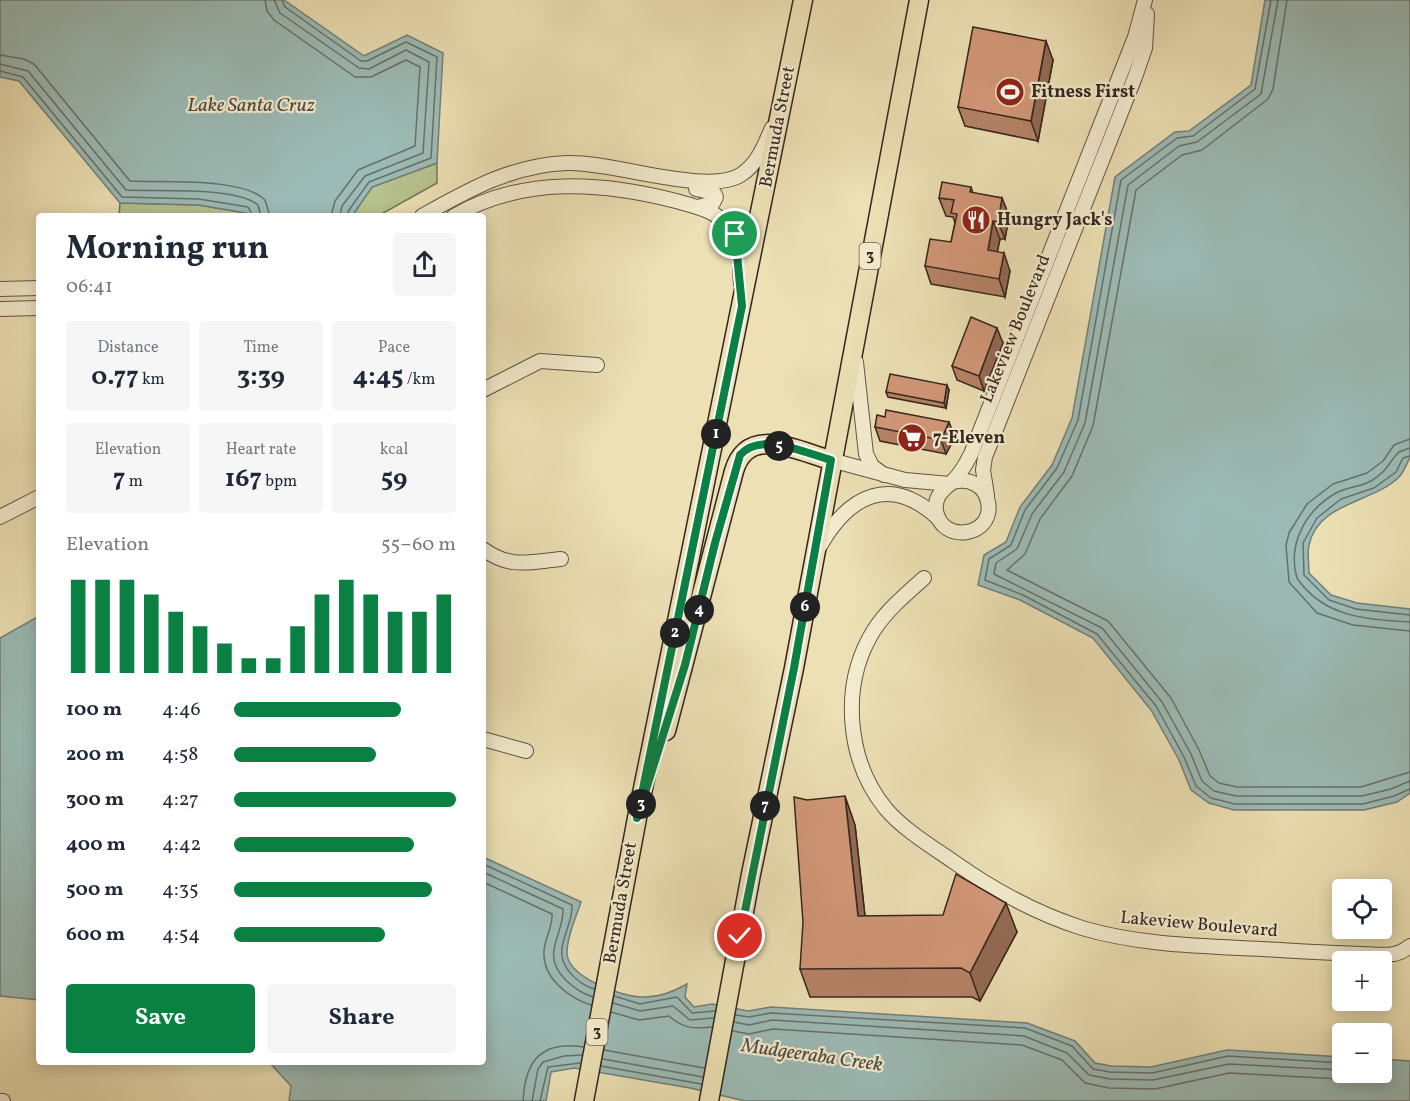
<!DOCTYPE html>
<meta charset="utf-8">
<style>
body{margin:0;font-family:Vollkorn,serif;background:#f6f6f7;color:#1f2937;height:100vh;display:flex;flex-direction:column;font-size:22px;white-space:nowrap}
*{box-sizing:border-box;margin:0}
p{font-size:20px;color:#747a83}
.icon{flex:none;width:33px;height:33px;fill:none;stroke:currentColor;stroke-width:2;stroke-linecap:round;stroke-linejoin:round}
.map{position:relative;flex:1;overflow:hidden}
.sheet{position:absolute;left:36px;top:213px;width:450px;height:852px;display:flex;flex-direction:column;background:#fff;border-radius:6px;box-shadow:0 3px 15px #0003}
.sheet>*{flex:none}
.buttons{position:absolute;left:1332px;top:879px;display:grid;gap:12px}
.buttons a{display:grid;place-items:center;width:60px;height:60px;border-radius:6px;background:#fff;box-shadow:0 3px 15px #0003;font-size:30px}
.pin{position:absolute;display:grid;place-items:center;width:51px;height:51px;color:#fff;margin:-26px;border:3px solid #fff;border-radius:50%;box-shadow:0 2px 6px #0007}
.km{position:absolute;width:30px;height:30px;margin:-15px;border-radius:50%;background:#222;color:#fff;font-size:16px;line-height:30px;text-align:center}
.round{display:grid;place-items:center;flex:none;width:63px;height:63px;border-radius:6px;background:#f6f6f7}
.overview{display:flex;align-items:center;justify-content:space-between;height:102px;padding:0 30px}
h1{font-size:33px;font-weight:700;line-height:45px}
.stats{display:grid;grid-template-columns:repeat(3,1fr);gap:9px;height:102px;padding:6px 30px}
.stats div{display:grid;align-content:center;border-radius:6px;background:#f6f6f7;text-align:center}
.stats b{font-size:26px;font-weight:700}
.stats small{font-size:16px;font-weight:400}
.stats p{font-size:16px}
.chart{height:168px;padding:12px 30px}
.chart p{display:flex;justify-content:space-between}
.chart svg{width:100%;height:108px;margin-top:6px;stroke:#0b8043;stroke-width:6}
.action{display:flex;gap:12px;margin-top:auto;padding:12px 30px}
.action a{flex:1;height:69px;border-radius:6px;background:#0b8043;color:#fff;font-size:24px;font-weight:700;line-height:69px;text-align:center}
.action a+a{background:#f6f6f7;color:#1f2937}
ul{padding:0 30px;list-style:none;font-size:20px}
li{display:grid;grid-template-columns:96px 72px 1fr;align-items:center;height:45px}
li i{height:15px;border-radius:8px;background:#0b8043}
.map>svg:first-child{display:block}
</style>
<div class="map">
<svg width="1410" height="1101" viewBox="0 0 1410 1101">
<rect width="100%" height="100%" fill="#ece0b4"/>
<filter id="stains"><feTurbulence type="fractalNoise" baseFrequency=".00333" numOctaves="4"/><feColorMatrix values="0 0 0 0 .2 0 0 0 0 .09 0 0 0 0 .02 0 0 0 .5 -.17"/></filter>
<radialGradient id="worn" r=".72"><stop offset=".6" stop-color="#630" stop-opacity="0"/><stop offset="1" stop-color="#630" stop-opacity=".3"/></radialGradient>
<g fill="#b7c28e" stroke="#767456" stroke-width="1.5">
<polygon points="437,163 437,183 378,216 352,216 372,187"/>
<polygon points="120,203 199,205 263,216 119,216"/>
</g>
<g fill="#9cbbb6" stroke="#727f79" stroke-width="1.5">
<polygon points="0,0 284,0 364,56 407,35 443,53 437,163 372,187 352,216 263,216 199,205 120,203 19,81 0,77"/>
<path d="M1265,0H1410V457C1407,463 1404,472 1399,477C1373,503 1318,502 1309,545C1307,553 1309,564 1309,573L1331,595L1357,603L1410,609V793L1397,802L1364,810H1234L1209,803L1191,790L1179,760L1151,710L1093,638L1020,600L978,585L984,555L1006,542L1020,507L1052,465L1072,418L1115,177L1175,132L1189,131L1251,85Z"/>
<polygon points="39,616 39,1000 0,996 0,638"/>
<path d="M483,857L581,902C576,917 567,936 567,952C566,977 622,997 642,997C658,998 673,992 687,984L685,997L694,1007L712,1004L748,1011L771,1007L1027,1023L1075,1041L1095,1063L1111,1066L1151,1067L1227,1050L1342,1057V1072H1382V1059L1410,1061V1101H745L690,1088L574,1068L551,1072L546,1101H289L291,1086L269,1062H483Z"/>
</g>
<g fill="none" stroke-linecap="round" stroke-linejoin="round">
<g stroke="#68706a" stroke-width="1.5">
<polyline points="265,0 267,11 274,20 355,77 371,77 406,60 420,67 415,146 358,170 335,201 331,216"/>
<polyline points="274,0 280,13 359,68 369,69 406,50 429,62 423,153 365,176 342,206 340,216"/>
<polyline points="282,0 285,7 361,61 367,61 406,42 437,57 431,158 369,182 349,210 347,216"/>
<polyline points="1271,0 1255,89 1193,136 1177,138 1121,180 1078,420 1057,468 1025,510 1011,545 989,559 985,580 1023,595 1097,634 1156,706 1184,757 1196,786 1211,798 1235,804 1363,804 1394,796 1410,789"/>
<polyline points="1278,0 1261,94 1197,142 1179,146 1128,185 1085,423 1064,472 1032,514 1017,549 996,563 994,574 1102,628 1162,702 1191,754 1202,781 1214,791 1236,796 1362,796 1391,789 1410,781"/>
<polyline points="1287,0 1273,89 1268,99 1202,150 1182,155 1136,190 1093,426 1072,476 1040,519 1025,554 1007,570 1108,621 1171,698 1199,750 1210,776 1219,783 1237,787 1361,787 1410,772"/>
<path d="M0,55L24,59L34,64L130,181C162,183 243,177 265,200L270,216"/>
<path d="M0,64L28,71L126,190C155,192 237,186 258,205L261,216"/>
<polyline points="0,71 23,77 122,197 199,199 248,207 253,216"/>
<polyline points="1410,439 1394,445 1383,461 1367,473 1333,484 1307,504 1289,533 1286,545 1289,582 1317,613 1353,625 1410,631"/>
<path d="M1410,448L1399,452C1388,463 1387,472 1371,481C1360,487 1347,487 1336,493C1306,510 1287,544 1297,578C1323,617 1367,620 1410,622"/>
<polyline points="1410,456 1403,458 1396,472 1374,488 1341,499 1317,518 1303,543 1304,575 1329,600 1356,609 1410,615"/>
<path d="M483,864L572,905C573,932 547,951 574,977C581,983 585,986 594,989"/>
<path d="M483,872L563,909C564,922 556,936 554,950C550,972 575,991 593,997"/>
<path d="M483,882L552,914C553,926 545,938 544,951C542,978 569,998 591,1005"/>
<polyline points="614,996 640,1004 677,997 692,1013 715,1011"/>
<polyline points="613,1003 640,1011 673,1006 690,1020 714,1018"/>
<path d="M611,1012L639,1020L669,1016C684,1029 693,1029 712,1027"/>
<polyline points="736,1015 749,1017 771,1013 1025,1028 1072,1046 1093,1069 1110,1072 1152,1073 1228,1056 1342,1063"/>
<polyline points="734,1022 749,1025 772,1020 1024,1036 1067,1053 1089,1075 1110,1079 1153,1080 1229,1064 1342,1070"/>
<polyline points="733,1031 749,1034 773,1029 1022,1045 1062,1060 1085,1083 1109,1088 1155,1089 1229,1073 1341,1079 1358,1072"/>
<polyline points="604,1050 704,1068"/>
<polyline points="603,1059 703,1077"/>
<polyline points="601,1066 701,1084"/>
<path d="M523,1101C525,1061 541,1040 584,1047"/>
<polyline points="532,1101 538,1069 543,1062 564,1056 582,1055"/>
<polyline points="540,1101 548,1067 580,1063"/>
</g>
<g stroke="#625444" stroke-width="16">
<g id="minor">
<polyline points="696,189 714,193 716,197 713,203 698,207"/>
<path d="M422,216C468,190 512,165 567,163C612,161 709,197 742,174C758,163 764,146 772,128"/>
<path d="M454,216C524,176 602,182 676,201C698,207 718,211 732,230C742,244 739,267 741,284"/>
<polyline points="0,289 39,288"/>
<polyline points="0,309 39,308"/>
<polyline points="856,362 866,454 872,466 884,475"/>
<polyline points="483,390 540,361 597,365"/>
<polyline points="831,460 905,480 950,484"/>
<path d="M953,482C969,478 985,485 988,502C995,536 942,545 936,511C934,495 944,490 953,481C960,474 967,462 971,454L1135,37L1145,0"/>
<polyline points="987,495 983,470 985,457 1135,77 1145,48 1147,14"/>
<polyline points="0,517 39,497"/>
<path d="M820,546C849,495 890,474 938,518"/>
<path d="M483,549C510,569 529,562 561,559"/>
<path d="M924,578C906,594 887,610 874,630C840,684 846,760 886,809C904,830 931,846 954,862C995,891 1035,913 1082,928C1146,947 1215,946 1280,950C1308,952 1335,953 1362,954C1372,954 1384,956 1394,954C1400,953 1405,950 1410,946"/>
<polyline points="483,739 526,751"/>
<polyline points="0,1101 3,1101"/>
</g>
</g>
<g stroke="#34261e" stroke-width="21">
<g id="major">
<path d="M666,731L734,471C748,424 797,451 831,460"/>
<polyline points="584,1101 637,818 803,0"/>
<polyline points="709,1101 751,874 794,668 919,0"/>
</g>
</g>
<use href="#minor" stroke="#f3ebce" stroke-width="14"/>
<use href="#major" stroke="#ece0b4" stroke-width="18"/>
</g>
<g fill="#b58266" stroke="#34261e" stroke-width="1.5">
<polygon points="1053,60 1038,141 965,126 958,107"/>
<polygon points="971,187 973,193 1002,198 1009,216 1005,239 1000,239 997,252 1010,271 1005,297 931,284 925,266 951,242 955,223 953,217 946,216 939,198"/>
<polygon points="1003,343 984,391 957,380 952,366"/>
<polygon points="949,390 946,408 888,397 886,392"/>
<polygon points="875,427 955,437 946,454 880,441"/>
<polygon points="855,825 865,916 1017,932 980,1001 972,997 810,997 800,969"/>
</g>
<g fill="#936a53" stroke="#34261e" stroke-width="1.5">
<polygon points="1046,41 1053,60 1038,141 1031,121"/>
<polygon points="1002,198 1009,216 1005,239 998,222"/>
<polygon points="993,221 1000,239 994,268 988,250"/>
<polygon points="1004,253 1010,271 1005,297 999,279"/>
<polygon points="997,328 1003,343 984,391 979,376"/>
<polygon points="947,385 949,390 946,408 944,403"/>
<polygon points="949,422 955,437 946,454 941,440"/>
<polygon points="845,796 855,825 868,944 858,916"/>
<polygon points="1006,903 1017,932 980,1001 970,973"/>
</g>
<g fill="#d29777" stroke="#34261e" stroke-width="1.5">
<polygon points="973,27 1046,41 1031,121 958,107"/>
<polygon points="942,182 971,187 970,192 1002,198 998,222 993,221 988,250 1004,253 999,279 925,266 930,239 951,242 957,214 951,213 954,200 939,198"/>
<polygon points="971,317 997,328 979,376 952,366"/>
<polygon points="890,374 947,385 944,403 886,392"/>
<polygon points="886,410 949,422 941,440 875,427 877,415 885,417"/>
<polygon points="845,796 858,916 943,915 956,874 1006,903 970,973 961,968 800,969 803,922 794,797 807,800"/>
</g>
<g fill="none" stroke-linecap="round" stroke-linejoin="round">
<g stroke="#fff" stroke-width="12">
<path id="route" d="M735,234L742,306L637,818L685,665L715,543L740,455C761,431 805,453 831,460L794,668L740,936"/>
</g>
<use href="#route" stroke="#0b8043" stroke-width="8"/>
</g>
<defs>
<g id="stadium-disc" transform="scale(1.5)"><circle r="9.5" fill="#8f2418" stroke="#f3ebce"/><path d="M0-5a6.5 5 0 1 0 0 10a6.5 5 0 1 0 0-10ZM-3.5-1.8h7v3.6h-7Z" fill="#fff"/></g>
<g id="restaurant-disc" transform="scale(1.5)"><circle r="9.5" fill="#8f2418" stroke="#f3ebce"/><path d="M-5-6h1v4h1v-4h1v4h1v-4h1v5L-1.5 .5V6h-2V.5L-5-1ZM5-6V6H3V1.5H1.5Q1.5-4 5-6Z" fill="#fff"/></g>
<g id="supermarket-disc" transform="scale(1.5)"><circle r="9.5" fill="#8f2418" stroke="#f3ebce"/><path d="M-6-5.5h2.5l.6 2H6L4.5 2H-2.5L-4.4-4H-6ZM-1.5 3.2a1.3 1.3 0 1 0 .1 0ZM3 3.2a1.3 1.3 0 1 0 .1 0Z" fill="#fff"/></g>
</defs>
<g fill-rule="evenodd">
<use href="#stadium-disc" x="1010" y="92"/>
<use href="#restaurant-disc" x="976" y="220"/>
<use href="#supermarket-disc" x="912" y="438"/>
</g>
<g text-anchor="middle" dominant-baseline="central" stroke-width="4.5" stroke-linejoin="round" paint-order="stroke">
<g fill="#f3ebce" stroke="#6d6153" stroke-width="1.5">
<rect x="859.5" y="243" width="21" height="26" rx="4.5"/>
<rect x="586.5" y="1019" width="21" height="26" rx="4.5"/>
</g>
<g font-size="16" font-weight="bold" fill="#34261e">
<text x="870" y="256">3</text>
<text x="597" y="1032">3</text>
</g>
<g font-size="18" font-weight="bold" fill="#34261e" stroke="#f3ebce" text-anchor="start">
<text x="1031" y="92">Fitness First</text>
<text x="997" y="220">Hungry Jack's</text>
<text x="933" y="438">7-Eleven</text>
</g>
<g font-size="18" fill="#34261e" stroke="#f3ebce">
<text transform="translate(778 127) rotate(-79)">Bermuda Street</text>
<text transform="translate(1016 329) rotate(-68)">Lakeview Boulevard</text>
<text transform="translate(621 903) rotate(-80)">Bermuda Street</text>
<text transform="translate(1199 925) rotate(5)">Lakeview Boulevard</text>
</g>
<g font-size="20" font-style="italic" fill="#4e4b44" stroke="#f3ebce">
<text x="251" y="106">Lake Santa Cruz</text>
<text transform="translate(812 1056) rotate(8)">Mudgeeraba Creek</text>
</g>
</g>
<rect width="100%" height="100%" filter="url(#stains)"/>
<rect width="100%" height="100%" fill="url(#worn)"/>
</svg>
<div class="buttons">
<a><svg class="icon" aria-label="locate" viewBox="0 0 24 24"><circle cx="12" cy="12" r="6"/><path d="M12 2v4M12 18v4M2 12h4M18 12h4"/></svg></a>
<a>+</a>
<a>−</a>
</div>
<div class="pin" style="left:735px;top:234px;background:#1e9e55"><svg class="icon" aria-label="arrive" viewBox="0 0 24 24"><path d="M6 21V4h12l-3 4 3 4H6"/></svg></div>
<div class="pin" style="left:740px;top:936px;background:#d93025"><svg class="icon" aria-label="check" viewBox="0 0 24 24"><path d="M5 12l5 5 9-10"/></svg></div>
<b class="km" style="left:716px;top:434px">1</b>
<b class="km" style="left:675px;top:633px">2</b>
<b class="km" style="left:641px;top:804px">3</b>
<b class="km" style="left:699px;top:610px">4</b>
<b class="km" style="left:779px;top:446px">5</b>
<b class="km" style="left:805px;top:607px">6</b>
<b class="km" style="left:765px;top:806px">7</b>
<section class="sheet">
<div class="overview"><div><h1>Morning run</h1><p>06:41</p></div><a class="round"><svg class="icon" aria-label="share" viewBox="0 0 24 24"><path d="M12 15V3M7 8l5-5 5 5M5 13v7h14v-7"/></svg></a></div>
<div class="stats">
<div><p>Distance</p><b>0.77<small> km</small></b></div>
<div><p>Time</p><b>3:39</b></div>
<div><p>Pace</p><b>4:45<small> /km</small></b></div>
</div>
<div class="stats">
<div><p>Elevation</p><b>7<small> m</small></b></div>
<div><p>Heart rate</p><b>167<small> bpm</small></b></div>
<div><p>kcal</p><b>59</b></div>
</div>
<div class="chart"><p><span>Elevation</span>55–60 m</p>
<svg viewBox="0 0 160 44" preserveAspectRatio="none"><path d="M5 44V6M15 44V6M25 44V6M35 44V12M45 44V19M55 44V25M65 44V32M75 44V38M85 44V38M95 44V25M105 44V12M115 44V6M125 44V12M135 44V19M145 44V19M155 44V12"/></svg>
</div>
<ul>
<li><b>100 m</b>4:46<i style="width:75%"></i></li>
<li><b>200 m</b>4:58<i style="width:64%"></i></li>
<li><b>300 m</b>4:27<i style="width:100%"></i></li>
<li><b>400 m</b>4:42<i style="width:81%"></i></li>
<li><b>500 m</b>4:35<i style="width:89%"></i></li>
<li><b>600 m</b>4:54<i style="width:68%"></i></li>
</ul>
<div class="action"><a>Save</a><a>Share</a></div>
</section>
</div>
